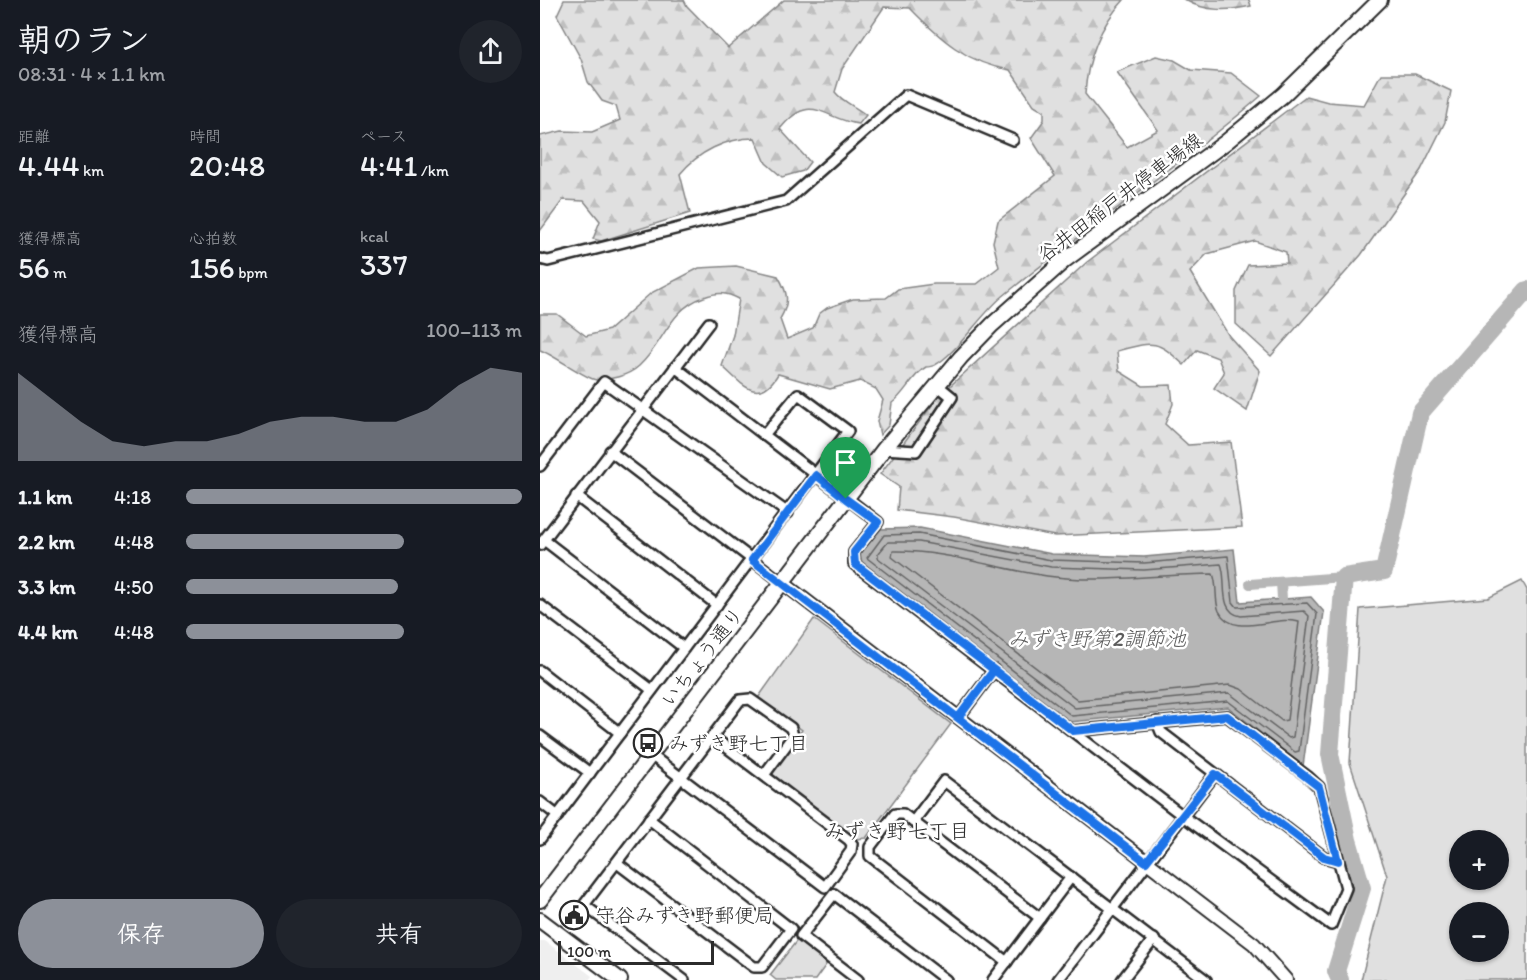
<!DOCTYPE html>
<html lang="ja">
<meta charset="utf-8">
<style>
body{margin:0;font-family:Itim,"Klee One",sans-serif;background:#20242c;color:#f1f3f6;height:100vh;display:flex;flex-direction:column;font-size:22px;white-space:nowrap}
*{box-sizing:border-box;margin:0}
p{font-size:20px;color:#9ea1a6}
.icon{flex:none;width:33px;height:33px;fill:none;stroke:currentColor;stroke-width:2;stroke-linecap:round;stroke-linejoin:round}
.map{position:relative;flex:1;overflow:hidden}
.panel{display:flex;flex-direction:column;background:#171b24;width:540px}
.panel>*{flex:none}
.buttons{position:absolute;left:909px;top:830px;display:grid;gap:12px}
.buttons a{display:grid;place-items:center;width:60px;height:60px;border-radius:50%;background:#171b24;box-shadow:0 2px 4px #0004;font-size:30px}
.scale{position:absolute;left:18px;bottom:15px;width:156px;box-sizing:border-box;padding-left:6px;border:3px solid #2b2b2b;border-top:0;font-size:16px;line-height:21px;white-space:nowrap;color:#2b2b2b;-webkit-text-stroke:4px #fff;paint-order:stroke}
.pin{position:absolute;display:grid;place-items:center;width:51px;height:51px;color:#fff;margin:-62px -26px;border-radius:50% 50% 50% 0;rotate:-45deg;box-shadow:0 0 6px #0007}
.pin .icon{rotate:45deg}
.round{display:grid;place-items:center;flex:none;width:63px;height:63px;border-radius:32px;background:#20242c}
.overview{display:flex;align-items:center;justify-content:space-between;height:102px;padding:0 18px}
h1{font-size:33px;font-weight:600;line-height:45px}
.metrics{display:grid;grid-template-columns:repeat(3,1fr);gap:9px;height:102px;padding:6px 18px}
.metrics div{display:grid;align-content:center}
.metrics b{font-size:30px;font-weight:600}
.metrics small{font-size:16px;font-weight:400}
.metrics p{font-size:16px}
.chart{height:168px;padding:12px 18px}
.chart p{display:flex;justify-content:space-between}
.chart svg{width:100%;height:108px;margin-top:6px;fill:#8c9099;opacity:.7}
.button{display:flex;gap:12px;margin-top:auto;padding:12px 18px}
.button a{flex:1;height:69px;border-radius:36px;background:#8c9099;color:#fff;font-size:24px;font-weight:600;line-height:69px;text-align:center}
.button a+a{background:#20242c;color:#f1f3f6}
ul{padding:0 18px;list-style:none;font-size:20px}
li{display:grid;grid-template-columns:96px 72px 1fr;align-items:center;height:45px}
li i{height:15px;border-radius:8px;background:#8c9099}
main{display:flex;flex:1;min-height:0}
.map>svg:first-child{display:block}
</style>
<main>
<section class="panel">
<div class="overview"><div><h1>朝のラン</h1><p>08:31 · 4 × 1.1 km</p></div><a class="round"><svg class="icon" aria-label="share" viewBox="0 0 24 24"><path d="M12 15V3M7 8l5-5 5 5M5 13v7h14v-7"/></svg></a></div>
<div class="metrics">
<div><p>距離</p><b>4.44<small> km</small></b></div>
<div><p>時間</p><b>20:48</b></div>
<div><p>ペース</p><b>4:41<small> /km</small></b></div>
</div>
<div class="metrics">
<div><p>獲得標高</p><b>56<small> m</small></b></div>
<div><p>心拍数</p><b>156<small> bpm</small></b></div>
<div><p>kcal</p><b>337</b></div>
</div>
<div class="chart"><p><span>獲得標高</span>100–113 m</p>
<svg viewBox="0 0 160 44" preserveAspectRatio="none"><path d="M0 44V8L10 18L20 28L30 36L40 38L50 36L60 36L70 33L80 28L90 26L100 26L110 28L120 28L130 23L140 13L150 6L160 8V44z"/></svg>
</div>
<ul>
<li><b>1.1 km</b>4:18<i style="width:100%"></i></li>
<li><b>2.2 km</b>4:48<i style="width:65%"></i></li>
<li><b>3.3 km</b>4:50<i style="width:63%"></i></li>
<li><b>4.4 km</b>4:48<i style="width:65%"></i></li>
</ul>
<div class="button"><a>保存</a><a>共有</a></div>
</section>
<div class="map">
<svg width="987" height="980" viewBox="0 0 987 980">
<defs>
<pattern id="forest-firs" width="22" height="20" patternUnits="userSpaceOnUse" patternTransform="scale(1.5)"><rect width="22" height="20" fill="#e0e0e0"/><path d="M5 1l3.5 6h-7zM16 11l3.5 6h-7z" fill="#c0c0c0"/></pattern>
</defs>
<rect width="100%" height="100%" fill="#fff"/>
<filter id="ink" filterUnits="userSpaceOnUse"><feTurbulence type="fractalNoise" baseFrequency=".0167" numOctaves="2"/><feDisplacementMap in="SourceGraphic" scale="12" xChannelSelector="R" yChannelSelector="G"/><feConvolveMatrix kernelMatrix="1 2 1 2 8 2 1 2 1" color-interpolation-filters="sRGB"/></filter>
<g filter="url(#ink)">
<polygon fill="#efefef" points="0,941 5,941 52,976 49,980 0,980"/>
<g fill="#e0e0e0" stroke="#868686" stroke-width="1.5" fill-rule="evenodd">
<path d="M982,581L987,590V980H821L847,876L810,763L820,609L948,598ZM920,840H958V879H920ZM920,912H958V951H920Z"/>
<polygon points="274,619 411,724 326,838 315,839 233,776 233,771 262,730 218,698"/>
<polygon points="258,939 288,962 275,980 236,980 230,975"/>
</g>
<g fill="url(#forest-firs)" stroke="#868686" stroke-width="1.5">
<path d="M24,0H144L147,6L188,48L244,0H584C560,25 547,60 545,94L587,147L618,130L577,72L616,56L634,60L651,70L691,73L721,96C638,168 546,227 462,297C443,312 413,357 395,365C394,366 388,367 386,367C372,375 365,394 352,403L349,425L340,435L337,421L343,400L336,389L320,381L290,389L238,374C218,407 201,383 182,366L193,335L199,299C186,292 177,292 164,297C129,309 124,343 99,366C88,376 70,380 56,380C46,379 14,355 0,350V314H17L46,336L69,330L111,293L159,268L196,266L238,276C248,293 250,302 240,319L247,339L273,328L279,314L287,308L313,299L346,298L358,289L394,284H437L459,267L453,242L458,221L515,176L491,138L504,120V111L494,105L470,70C428,64 399,38 370,8L344,7L302,69L295,92C304,103 315,106 326,115L319,124C284,120 271,90 240,129L270,162L263,171L242,177L226,163L215,138C186,138 158,152 140,174L150,213L61,241L53,239L60,221L44,201L23,200L0,231V136L22,131L52,132L80,120L76,106L62,101L48,82L41,59L17,15Z"/>
<path d="M645,0H709L711,6C688,11 666,12 645,0Z"/>
<path d="M841,74H875L911,91L905,122L881,170L821,255L731,356L696,324V291L708,265L747,263L746,252L715,241L667,254L650,272L689,336L720,371L707,411L674,388L684,373L678,358L657,350L644,365C616,339 614,341 577,351L579,371L603,386L631,385L633,404L625,424L648,445L691,442L702,527L515,536L414,517L357,510L359,487L340,474L399,396L547,262L766,96L788,102L824,105Z"/>
</g>
<polygon fill="#b6b6b6" stroke="#7e7e7e" stroke-width="1.5" points="380,528 512,554 604,557 694,549 700,602 771,597 784,612 763,766 688,707 530,722 322,562 320,554 341,529"/>
<g fill="none" stroke-linecap="round" stroke-linejoin="round">
<g stroke="#636363" stroke-width="1.5">
<polygon points="379,534 511,560 604,563 688,556 693,602 697,607 767,603 777,614 759,751 755,752 688,701 532,716 327,558 344,535"/>
<path d="M348,542H379L511,567L604,570L681,564C688,580 677,612 701,616L764,611L769,616L753,737L749,738L689,693L535,708L338,558V554Z"/>
<path d="M353,551C405,550 456,569 507,576C562,584 618,574 673,574C678,585 674,600 679,611C693,640 737,614 759,622L747,720L742,721L701,689L690,685L538,700L352,557Z"/>
</g>
<g stroke="#b6b6b6" stroke-width="10">
<polyline points="741,582 742,599"/>
<polyline points="710,584 804,577"/>
</g>
<polyline stroke="#b6b6b6" stroke-width="18" points="800,980 796,971 822,888 808,840 790,754 804,577 844,571 880,413 987,290"/>
<g stroke="#2b2b2b" stroke-width="14">
<g id="minor">
<polyline points="0,259 8,261 246,201 366,95 473,140"/>
<polyline points="135,367 338,522 314,552 314,564 643,816 791,925 806,888 779,787 767,776 687,716 533,731"/>
<polyline points="344,449 376,451 412,397 396,384"/>
<polyline points="70,451 243,583"/>
<polyline points="0,466 64,382 248,513"/>
<polyline points="36,496 177,605"/>
<polyline points="4,540 144,648"/>
<polyline points="0,545 169,323"/>
<polyline points="0,605 112,690"/>
<polyline points="0,671 80,733"/>
<polyline points="418,718 454,670"/>
<polyline points="617,722 621,732 784,857 798,861"/>
<polyline points="0,736 50,773"/>
<polyline points="111,755 285,887 311,851 312,844 309,840 173,737"/>
<polyline points="0,802 18,816"/>
<polyline points="373,822 404,781 666,980"/>
<polyline points="0,839 308,431 258,394 224,435"/>
<polyline points="77,863 214,967 222,967 251,929 109,819"/>
<polyline points="467,962 330,856 330,847 355,814 363,814 500,918"/>
<polyline points="144,980 44,905 200,700 210,699 251,728 253,736 224,775"/>
<polyline points="318,980 261,936 294,894 406,980"/>
<polyline points="453,980 531,877"/>
<polyline points="518,980 675,774"/>
<polyline points="582,980 614,939"/>
</g>
</g>
<g stroke="#2b2b2b" stroke-width="16">
<polyline id="tertiary" points="243,583 714,944 746,980"/>
</g>
<g stroke="#2b2b2b" stroke-width="18">
<g id="secondary">
<polyline points="0,900 344,449 421,357 452,325 525,260 686,142 743,95 840,0"/>
<polyline points="0,920 80,980"/>
</g>
</g>
<use href="#minor" stroke="#fff" stroke-width="9"/>
<use href="#tertiary" stroke="#fff" stroke-width="12"/>
<use href="#secondary" stroke="#fff" stroke-width="14"/>
</g>
</g>
<g fill="none" stroke-linecap="round" stroke-linejoin="round" filter="url(#ink)">
<g stroke="#fff" stroke-width="12">
<polyline id="route" points="306,499 276,475 212,560 418,718 454,670 533,731 687,716 779,787 798,861 784,857 675,774 606,862 418,718 454,670 315,564 314,552 338,522 306,499"/>
</g>
<use href="#route" stroke="#1a73e8" stroke-width="8"/>
</g>
<defs>
<g id="bus-ring" transform="scale(1.5)"><circle r="9.5" fill="#fff" stroke="#2b2b2b" stroke-width="1.5"/><path d="M-5-6H5V4H4V6H2V4H-2V6H-4V4H-5ZM-3.5-4V0h7V-4ZM-3.5 1.2v1.5H-2V1.2ZM2 1.2v1.5H3.5V1.2Z" fill="#2b2b2b"/></g>
<g id="civic-ring" transform="scale(1.5)"><circle r="9.5" fill="#fff" stroke="#2b2b2b" stroke-width="1.5"/><path d="M-.6-6.5H3V-4.5H.6V-3L4-1V1h2V6H-6V1h2V-1L-.6-3ZM-1.2 2.5V6h2.4V2.5Z" fill="#2b2b2b"/></g>
</defs>
<g fill-rule="evenodd">
<use href="#bus-ring" x="108" y="743"/>
<use href="#civic-ring" x="34" y="915"/>
</g>
<g text-anchor="middle" dominant-baseline="central" stroke-width="5" stroke-linejoin="round" paint-order="stroke">
<g font-size="20" fill="#2b2b2b" stroke="#fff">
<text transform="translate(580 197) rotate(-37)">谷井田稲戸井停車場線</text>
<text transform="translate(162 657) rotate(-52)">いちょう通り</text>
</g>
<g font-size="20" fill="#2b2b2b" stroke="#fff" text-anchor="start">
<text x="129" y="743">みずき野七丁目</text>
<text x="55" y="915">守谷みずき野郵便局</text>
</g>
<g font-size="21" font-style="italic" fill="#5c5c5c" stroke="#fff">
<text x="557" y="638">みずき野第2調節池</text>
</g>
<g font-size="21" fill="#2b2b2b" stroke="#fff">
<text x="357" y="830">みずき野七丁目</text>
</g>
</g>
</svg>
<div class="buttons">
<a>+</a>
<a>−</a>
</div>
<div class="scale">100 m</div>
<div class="pin" style="left:306px;top:499px;background:#1e9e55"><svg class="icon" aria-label="arrive" viewBox="0 0 24 24"><path d="M6 21V4h12l-3 4 3 4H6"/></svg></div>
</div>
</main>
